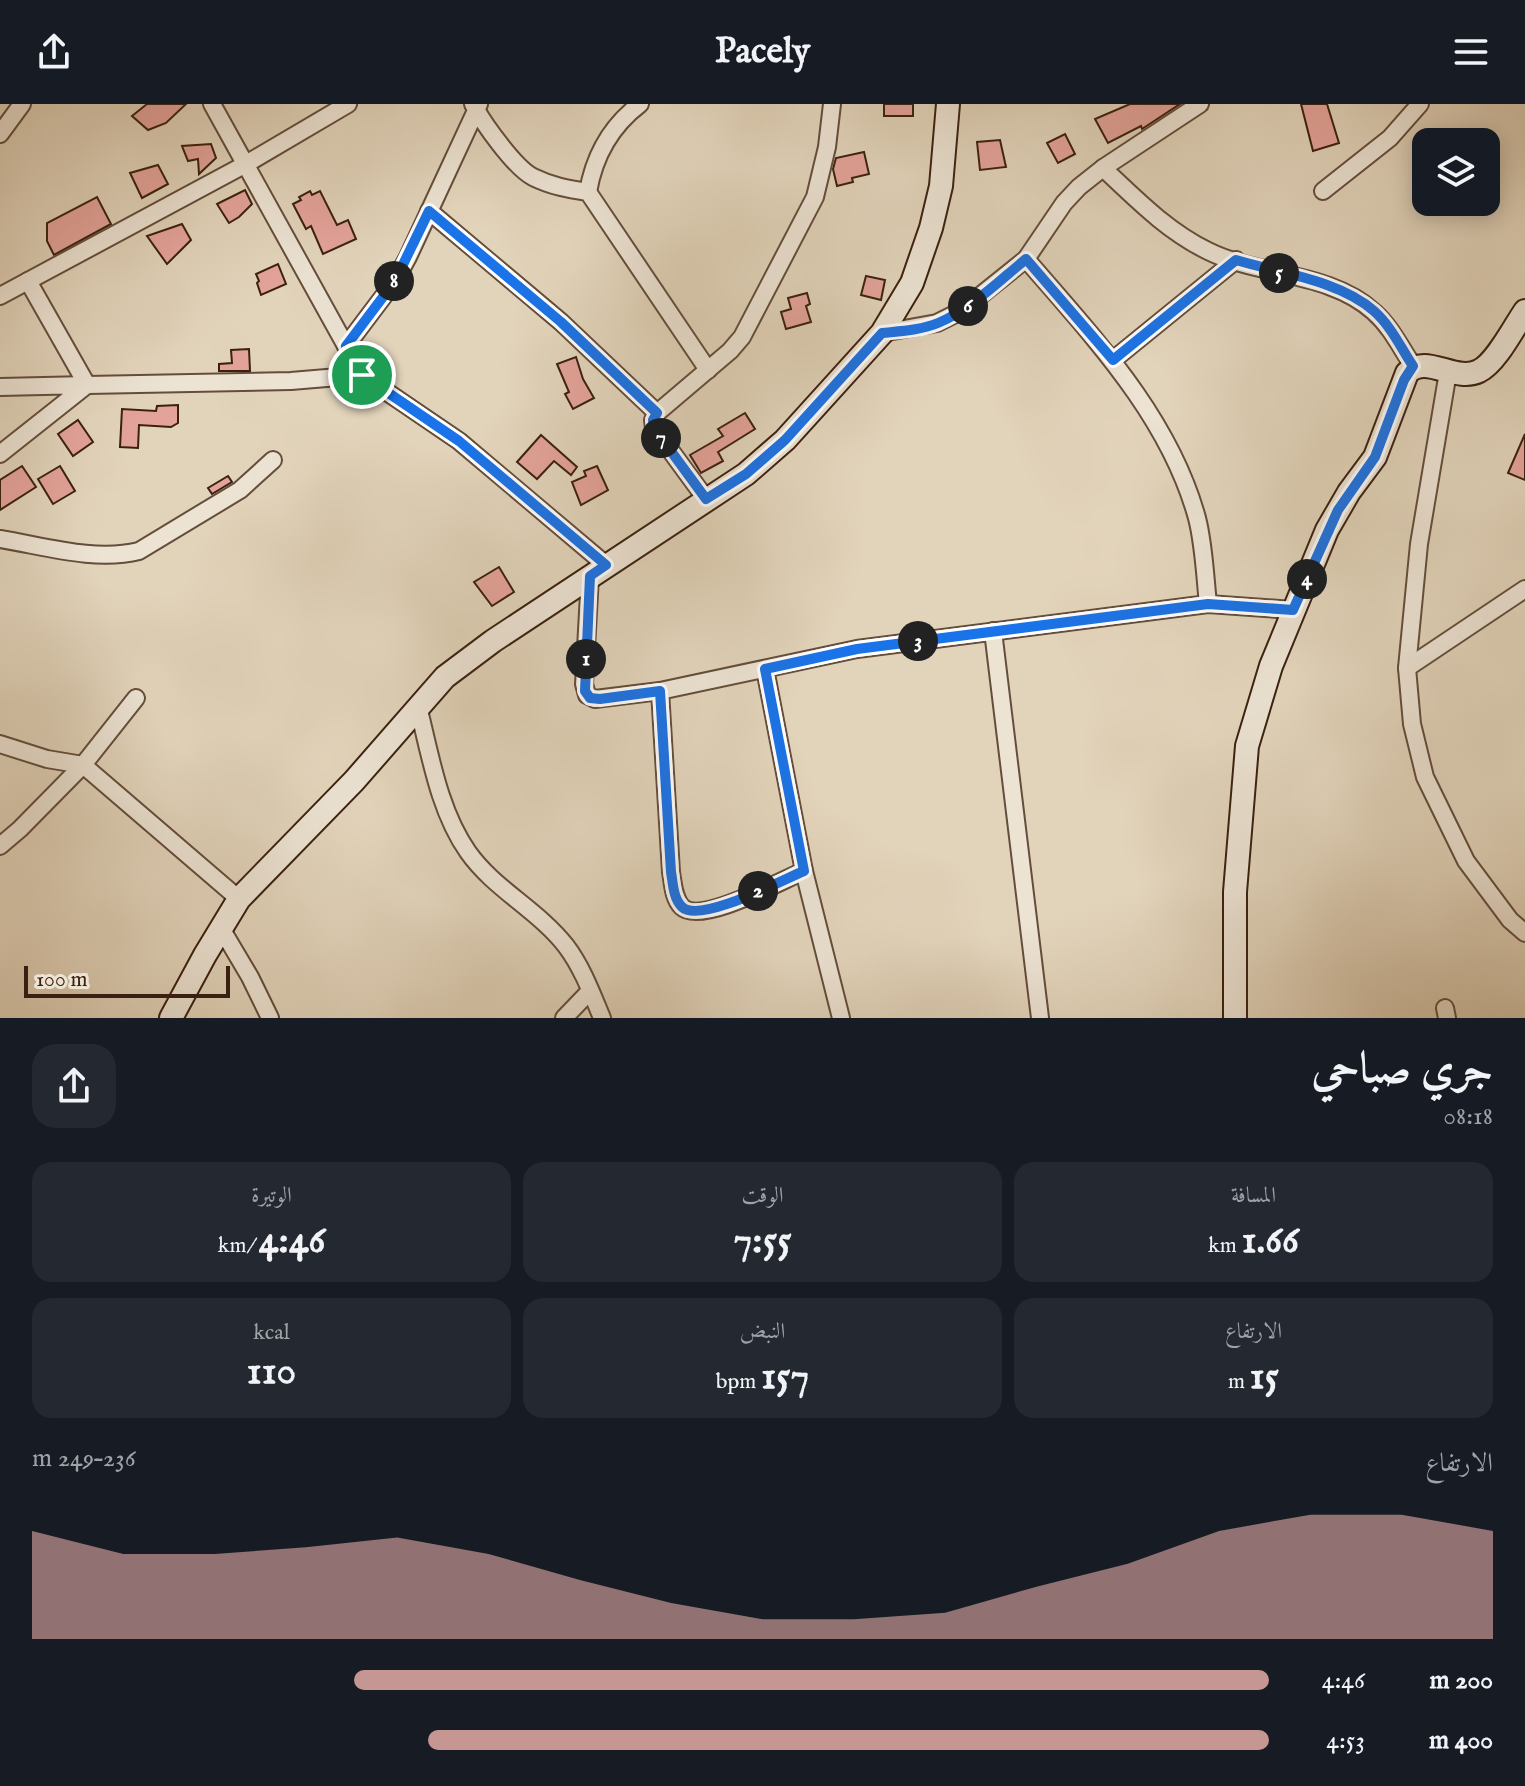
<!DOCTYPE html>
<html lang="ar">
<meta charset="utf-8">
<style>
body{margin:0;font-family:"IM FELL English",Amiri,serif;background:#242831;color:#f1f3f6;direction:rtl;height:100vh;display:flex;flex-direction:column;font-size:30px;white-space:nowrap}
*{box-sizing:border-box;margin:0}
p{font-size:26px;color:#9ea1a6}
.icon{flex:none;width:44px;height:44px;fill:none;stroke:currentColor;stroke-width:2;stroke-linecap:round;stroke-linejoin:round}
.map{position:relative;height:914px;overflow:hidden;direction:ltr}
.drawer{display:flex;flex-direction:column;background:#171b24;flex:1}
.drawer>*{flex:none}
.fabs{position:absolute;left:1412px;top:24px;display:grid;gap:16px}
.fabs a{display:grid;place-items:center;width:88px;height:88px;border-radius:16px;background:#171b24;box-shadow:0 4px 20px #0003;font-size:40px}
.scale{position:absolute;left:24px;bottom:20px;width:206px;box-sizing:border-box;padding-left:8px;border:4px solid #3a2010;border-top:0;font-size:22px;line-height:28px;white-space:nowrap;color:#3a2010;-webkit-text-stroke:6px #ece3d3;paint-order:stroke}
.pin{position:absolute;display:grid;place-items:center;width:68px;height:68px;color:#fff;margin:-34px;border:4px solid #fff;border-radius:50%;box-shadow:0 2px 8px #0007}
.km{position:absolute;width:40px;height:40px;margin:-20px;border-radius:50%;background:#222;color:#fff;font-size:22px;line-height:40px;text-align:center}
.round{display:grid;place-items:center;flex:none;width:84px;height:84px;border-radius:24px;background:#242831}
.headline{display:flex;align-items:center;justify-content:space-between;height:136px;padding:0 32px}
h1{font-size:44px;font-weight:700;line-height:60px}
.metrics{display:grid;grid-template-columns:repeat(3,1fr);gap:12px;height:136px;padding:8px 32px}
.metrics div{display:grid;align-content:center;border-radius:20px;background:#242831;text-align:center}
.metrics b{font-size:40px;font-weight:700}
.metrics small{font-size:22px;font-weight:400}
.metrics p{font-size:22px}
.chart{height:224px;padding:16px 32px}
.chart p{display:flex;justify-content:space-between}
.chart svg{width:100%;height:144px;margin-top:8px;fill:#c59692;opacity:.7}
ul{padding:0 32px;list-style:none;font-size:26px}
li{display:grid;grid-template-columns:128px 96px 1fr;align-items:center;height:60px}
li i{height:20px;border-radius:10px;background:#c59692}
header{display:flex;justify-content:space-between;align-items:center;height:104px;padding:0 32px;background:#171b24;font-size:36px;font-weight:700}
.map>svg:first-child{display:block}
</style>
<header><svg class="icon" aria-label="menu" viewBox="0 0 24 24"><path d="M4 6h16M4 12h16M4 18h16"/></svg>Pacely<svg class="icon" aria-label="share" viewBox="0 0 24 24"><path d="M12 15V3M7 8l5-5 5 5M5 13v7h14v-7"/></svg></header>
<div class="map">
<svg width="1525" height="914" viewBox="0 0 1525 914">
<rect width="100%" height="100%" fill="#e2d4bb"/>
<filter id="stains"><feTurbulence type="fractalNoise" baseFrequency=".0025" numOctaves="4"/><feColorMatrix values="0 0 0 0 .2 0 0 0 0 .09 0 0 0 0 .02 0 0 0 .5 -.17"/></filter>
<radialGradient id="worn" r=".72"><stop offset=".6" stop-color="#630" stop-opacity="0"/><stop offset="1" stop-color="#630" stop-opacity=".3"/></radialGradient>
<g fill="#e4a39a" stroke="#3a2010" stroke-width="2">
<polygon points="147,0 186,0 166,19 148,26 132,12"/>
<rect x="884" y="0" width="29" height="12"/>
<polygon points="1130,0 1180,0 1142,25 1141,22 1108,39 1095,15"/>
<polygon points="1301,0 1327,0 1339,39 1313,47"/>
<polygon points="1065,30 1075,50 1058,59 1047,39"/>
<polygon points="1000,36 1006,63 980,66 977,38"/>
<polygon points="211,40 216,54 199,70 198,55 188,57 182,42"/>
<polygon points="864,48 869,70 852,74 853,78 837,82 833,65 836,54"/>
<polygon points="158,61 168,80 142,94 130,69"/>
<polygon points="245,86 252,100 239,113 229,119 217,100"/>
<polygon points="310,87 312,91 320,87 337,121 348,116 356,135 323,150 311,122 306,125 293,100 301,96 299,93"/>
<polygon points="97,93 111,120 54,151 47,137 47,119"/>
<polygon points="182,120 191,136 167,160 147,132"/>
<polygon points="278,160 286,180 261,191 257,179 259,177 256,170"/>
<polygon points="866,172 885,176 881,196 861,191"/>
<polygon points="807,189 810,200 806,202 811,218 786,225 781,208 791,205 788,194"/>
<polygon points="249,245 250,267 219,267 219,260 232,259 231,246"/>
<polygon points="576,253 583,275 594,294 573,305 565,290 569,288 557,260"/>
<polygon points="178,301 178,319 171,323 139,321 138,344 120,343 122,305 156,307 157,302"/>
<polygon points="745,309 755,325 718,348 723,357 701,369 690,351 723,332 718,325"/>
<polygon points="78,316 93,338 73,352 58,330"/>
<polygon points="1525,330 1525,376 1508,369"/>
<polygon points="541,331 577,363 571,371 554,357 537,375 517,358"/>
<polygon points="22,362 36,383 0,406 0,376"/>
<polygon points="60,362 75,387 53,400 38,375"/>
<polygon points="597,362 608,386 581,401 572,378 586,372 584,367"/>
<polygon points="228,372 232,378 212,390 208,384"/>
<polygon points="499,463 514,488 492,502 474,478"/>
</g>
<g fill="none" stroke-linecap="round" stroke-linejoin="round">
<g stroke="#644d3b" stroke-width="20">
<g id="street">
<polyline points="212,0 362,271 459,337 606,461"/>
<path d="M473,0C483,19 515,64 533,73C551,82 568,85 588,88L708,266"/>
<polyline points="0,30 22,0"/>
<path d="M1103,64C1136,95 1167,127 1208,147C1258,172 1331,168 1374,208C1391,223 1401,244 1413,262"/>
<polyline points="1323,87 1390,34 1420,0"/>
<path d="M588,88C594,53 611,22 640,0"/>
<polyline points="429,107 561,218 657,309"/>
<path d="M1026,155C1093,233 1169,312 1197,414C1204,441 1205,472 1208,500"/>
<polyline points="28,177 87,281 291,277 362,271"/>
<polyline points="0,192 246,60 348,0"/>
<polyline points="882,229 937,219 961,207 1026,155 1064,99 1079,83 1103,64 1200,0"/>
<polyline points="346,242 395,177 408,153 479,0"/>
<polyline points="1113,256 1236,156"/>
<polyline points="1448,268 1419,440 1407,564 1412,620 1425,673 1466,757 1510,816 1525,829"/>
<polyline points="0,283 87,281 0,350"/>
<polyline points="706,395 654,324 653,316 657,309 730,247 742,233 815,93 827,43 832,0"/>
<path d="M0,435C44,442 95,458 139,447L240,386L273,356"/>
<polyline points="590,472 584,580 587,591 595,595 660,587 857,545 1208,500 1293,506"/>
<polyline points="993,527 1040,914"/>
<polyline points="1407,564 1525,485"/>
<polyline points="765,565 804,767 841,914"/>
<path d="M660,587L671,768C673,779 673,794 682,803C701,821 782,776 804,767"/>
<polyline points="136,594 83,661 239,795"/>
<path d="M418,602C430,650 439,707 468,748C494,785 538,806 566,842C582,863 592,890 602,914"/>
<polyline points="0,640 47,655 83,661"/>
<polyline points="0,742 20,725 83,661"/>
<polyline points="221,824 250,873 270,914"/>
<polyline points="1445,904 1447,914"/>
<polyline points="564,914 590,887"/>
</g>
</g>
<g stroke="#3a2010" stroke-width="26">
<g id="secondary">
<polyline points="171,914 205,851 239,795 354,677 445,573 493,537 746,370 785,336 882,229 912,179 931,124 941,82 948,0"/>
<path d="M1235,914V788L1247,642L1271,562L1327,426L1349,388L1375,353L1407,269C1426,249 1455,279 1479,267C1496,259 1514,223 1525,207"/>
</g>
</g>
<use href="#street" stroke="#ece3d3" stroke-width="16"/>
<use href="#secondary" stroke="#ece3d3" stroke-width="22"/>
</g>
<g fill="none" stroke-linecap="round" stroke-linejoin="round">
<g stroke="#fff" stroke-width="16">
<path id="route" d="M429,107L561,218L657,309L653,316L654,324L706,395L746,370L785,336L882,229C901,227 921,226 938,219C971,205 999,177 1026,155L1113,256L1236,156C1279,169 1339,176 1374,207C1391,222 1401,244 1413,262L1404,276L1375,353L1338,406L1293,506L1208,500L857,545L765,565L804,767C782,776 700,820 682,803C673,794 673,779 671,768L660,587L600,595L590,594L585,587L590,472L606,461L459,337L362,271L346,242L395,177Z"/>
</g>
<use href="#route" stroke="#1a73e8" stroke-width="10"/>
</g>
<rect width="100%" height="100%" filter="url(#stains)"/>
<rect width="100%" height="100%" fill="url(#worn)"/>
</svg>
<div class="fabs">
<a><svg class="icon" aria-label="layers" viewBox="0 0 24 24"><path d="M12 4l9 5-9 5-9-5zM3 14l9 5 9-5"/></svg></a>
</div>
<div class="scale">100 m</div>
<div class="pin" style="left:362px;top:271px;background:#1e9e55"><svg class="icon" aria-label="arrive" viewBox="0 0 24 24"><path d="M6 21V4h12l-3 4 3 4H6"/></svg></div>
<b class="km" style="left:586px;top:555px">1</b>
<b class="km" style="left:758px;top:787px">2</b>
<b class="km" style="left:918px;top:537px">3</b>
<b class="km" style="left:1307px;top:475px">4</b>
<b class="km" style="left:1279px;top:169px">5</b>
<b class="km" style="left:968px;top:202px">6</b>
<b class="km" style="left:661px;top:334px">7</b>
<b class="km" style="left:394px;top:177px">8</b>
</div>
<section class="drawer">
<div class="headline"><div><h1>جري صباحي</h1><p>08:18</p></div><a class="round"><svg class="icon" aria-label="share" viewBox="0 0 24 24"><path d="M12 15V3M7 8l5-5 5 5M5 13v7h14v-7"/></svg></a></div>
<div class="metrics">
<div><p>المسافة</p><b>1.66<small> km</small></b></div>
<div><p>الوقت</p><b>7:55</b></div>
<div><p>الوتيرة</p><b>4:46<small> /km</small></b></div>
</div>
<div class="metrics">
<div><p>الارتفاع</p><b>15<small> m</small></b></div>
<div><p>النبض</p><b>157<small> bpm</small></b></div>
<div><p>kcal</p><b>110</b></div>
</div>
<div class="chart"><p><span>الارتفاع</span>236–249 m</p>
<svg viewBox="0 0 160 44" preserveAspectRatio="none"><path d="M0 44V11L10 18L20 18L30 16L40 13L50 18L60 26L70 33L80 38L90 38L100 36L110 28L120 21L130 11L140 6L150 6L160 11V44z"/></svg>
</div>
<ul>
<li><b>200 m</b>4:46<i style="width:74%"></i></li>
<li><b>400 m</b>4:53<i style="width:68%"></i></li>
</ul>
</section>
